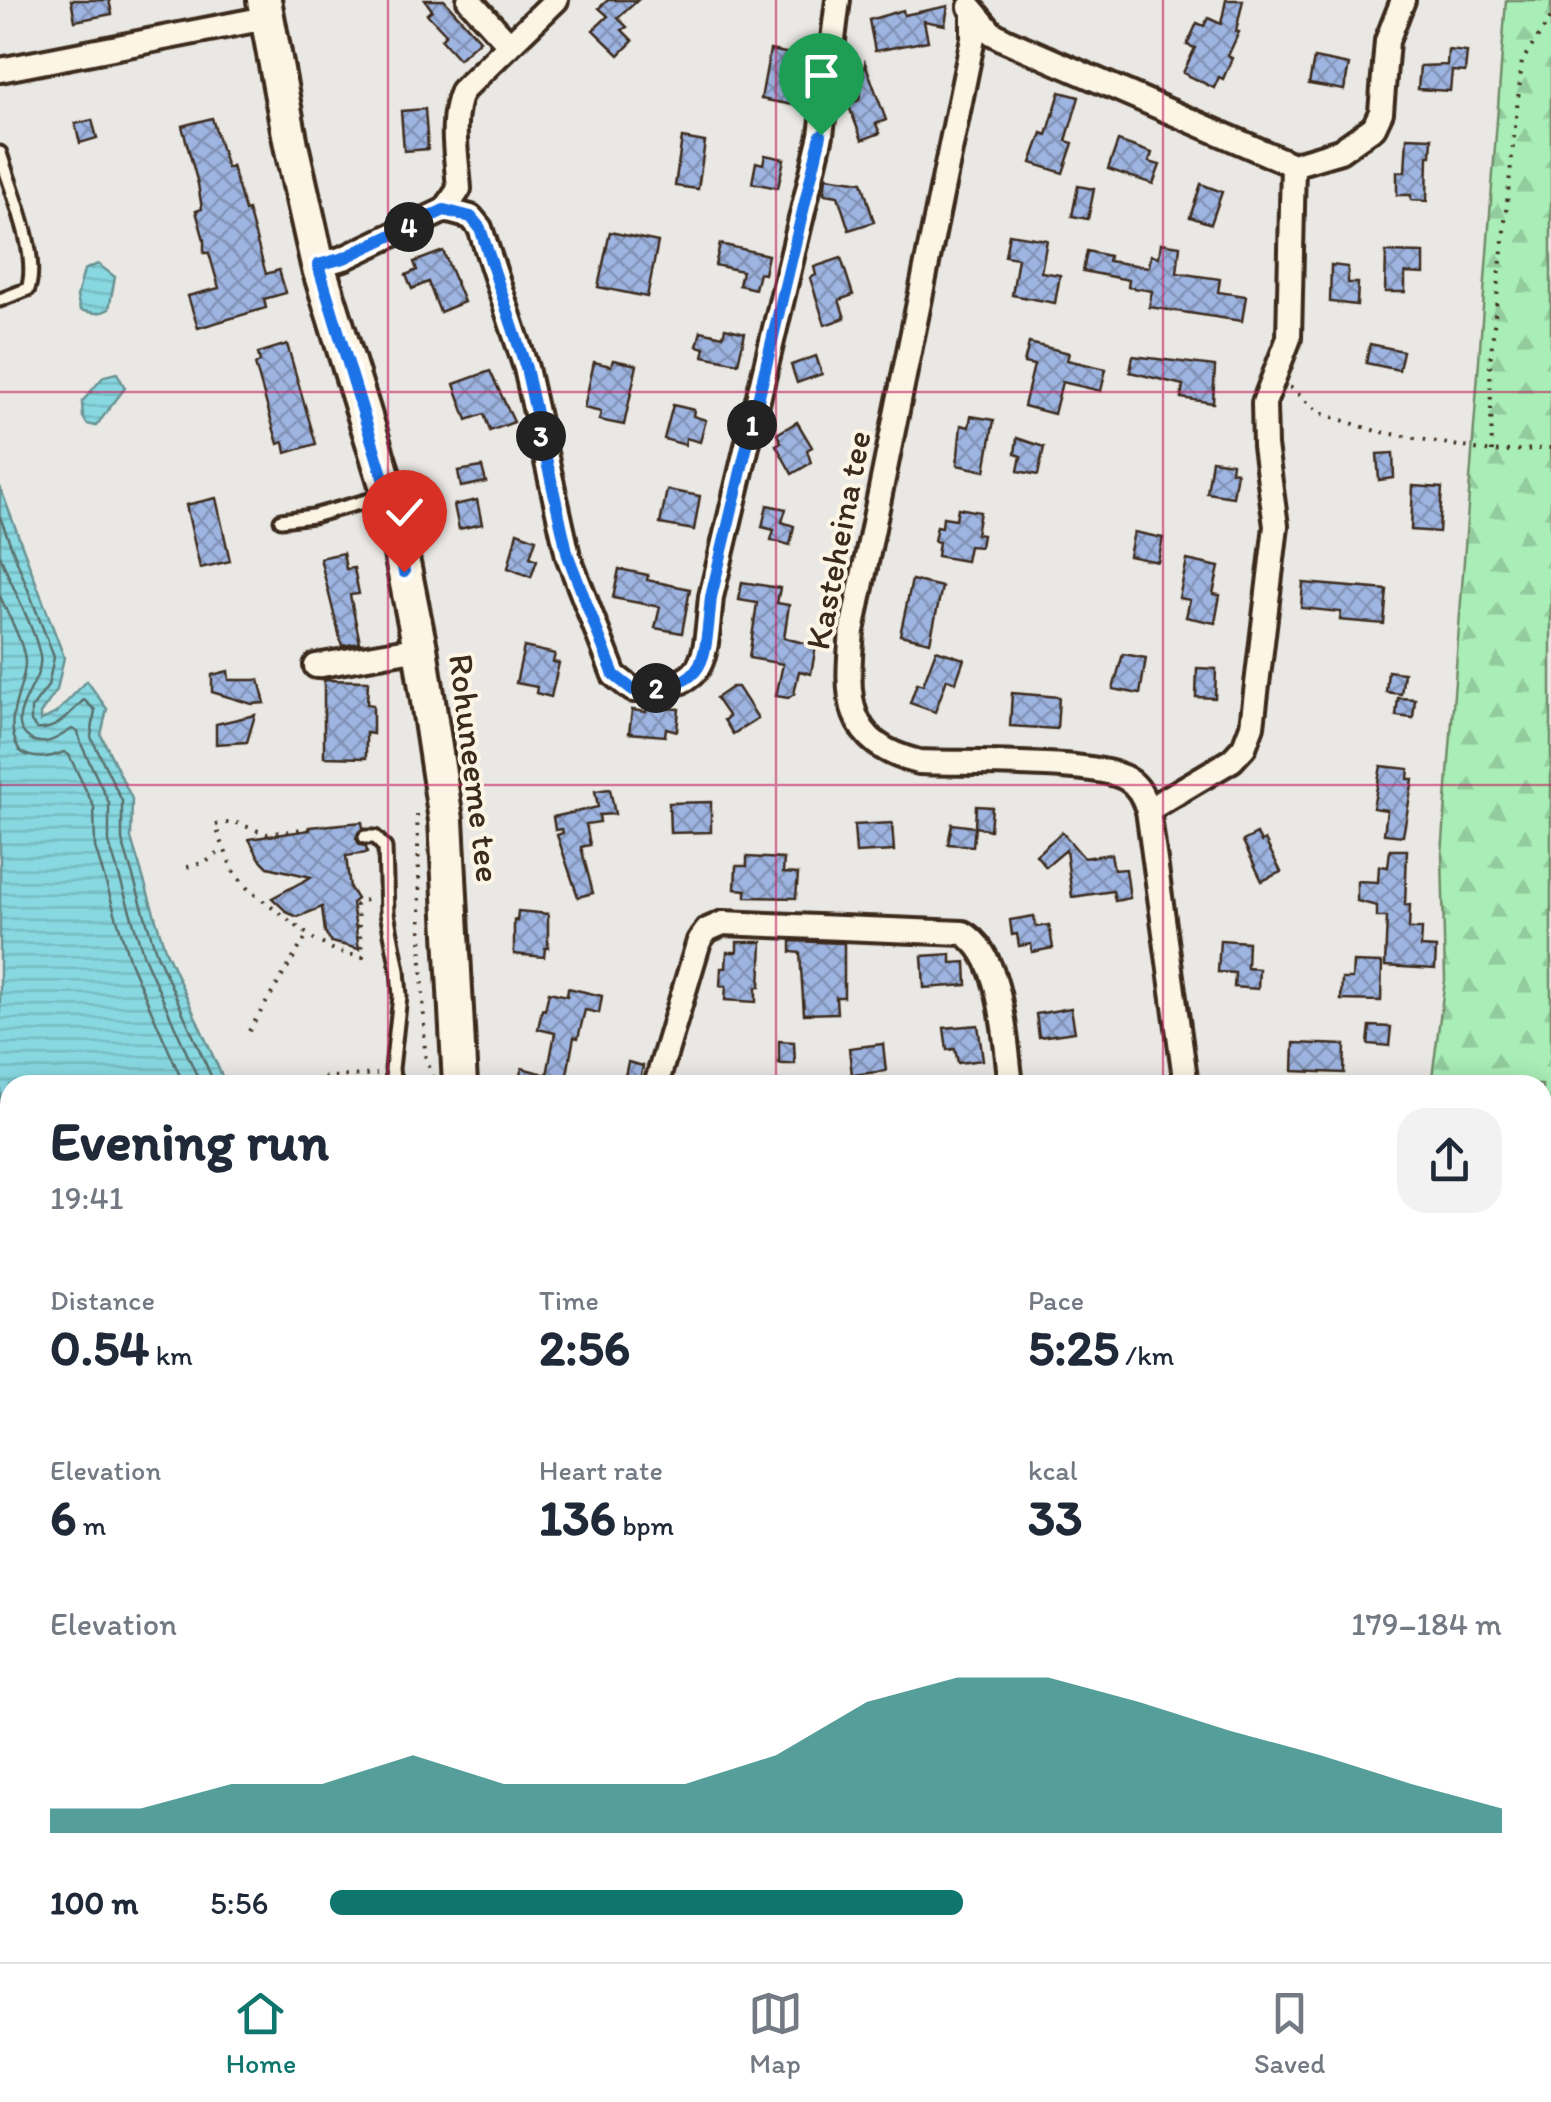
<!DOCTYPE html>
<meta charset="utf-8">
<style>
body{margin:0;font-family:Itim,sans-serif;background:#f2f2f3;color:#1f2937;height:100vh;display:flex;flex-direction:column;font-size:38px;white-space:nowrap}
*{box-sizing:border-box;margin:0}
p{font-size:32px;color:#747a83}
.icon{flex:none;width:55px;height:55px;fill:none;stroke:currentColor;stroke-width:2;stroke-linecap:round;stroke-linejoin:round}
.map{position:relative;flex:1;overflow:hidden}
.details{position:absolute;left:0px;top:1075px;width:1552px;height:888px;display:flex;flex-direction:column;background:#fff;border-radius:30px 30px 0 0;box-shadow:0 5px 25px #0003}
.details>*{flex:none}
.pin{position:absolute;display:grid;place-items:center;width:85px;height:85px;color:#fff;margin:-102px -42px;border-radius:50% 50% 50% 0;rotate:-45deg;box-shadow:0 0 10px #0007}
.pin .icon{rotate:45deg}
.km{position:absolute;width:50px;height:50px;margin:-25px;border-radius:50%;background:#222;color:#fff;font-size:28px;line-height:50px;text-align:center}
.round{display:grid;place-items:center;flex:none;width:105px;height:105px;border-radius:30px;background:#f2f2f3}
.headline{display:flex;align-items:center;justify-content:space-between;height:170px;padding:0 50px}
h1{font-size:55px;font-weight:700;line-height:75px}
.metrics{display:grid;grid-template-columns:repeat(3,1fr);gap:15px;height:170px;padding:10px 50px}
.metrics div{display:grid;align-content:center}
.metrics b{font-size:50px;font-weight:700}
.metrics small{font-size:28px;font-weight:400}
.metrics p{font-size:28px}
.chart{height:280px;padding:20px 50px}
.chart p{display:flex;justify-content:space-between}
.chart svg{width:100%;height:180px;margin-top:10px;fill:#0f766e;opacity:.7}
ul{padding:0 50px;list-style:none;font-size:32px}
li{display:grid;grid-template-columns:160px 120px 1fr;align-items:center;height:75px}
li i{height:25px;border-radius:12px;background:#0f766e}
.tab-bar{display:flex;justify-content:space-around;align-items:center;height:140px;border-top:2px solid #e0e1e3;background:#fff;font-size:28px;color:#747a83}
.tab-bar a{display:grid;justify-items:center;gap:5px}
.tab-bar .active{color:#0f766e}
.map>svg:first-child{display:block}
</style>
<div class="map">
<svg width="1551" height="1962" viewBox="0 0 1551 1962">
<defs>
<pattern id="grass-dots" width="8" height="8" patternUnits="userSpaceOnUse" patternTransform="scale(2.5)"><rect width="8" height="8" fill="#a9edb7"/><path d="M2 2h.1M6 6h.1" fill="none" stroke="#92cb9d" stroke-width="1.8" stroke-linecap="round"/></pattern>
<pattern id="forest-firs" width="22" height="20" patternUnits="userSpaceOnUse" patternTransform="scale(2.5)"><rect width="22" height="20" fill="#a9edb7"/><path d="M5 1l3.5 6h-7zM16 11l3.5 6h-7z" fill="#92cb9d"/></pattern>
<pattern id="water-rules" width="6" height="5" patternUnits="userSpaceOnUse" patternTransform="scale(2.5)"><rect width="6" height="5" fill="#88d8e1"/><path d="M0 2.5h6" fill="none" stroke="#76bac1"/></pattern>
<pattern id="building-cross-hatch" width="8" height="8" patternUnits="userSpaceOnUse" patternTransform="scale(2.5)"><rect width="8" height="8" fill="#9eb4e1"/><path d="M0 0l8 8M0 8l8-8" fill="none" stroke="#8293b6"/></pattern>
</defs>
<rect width="100%" height="100%" fill="#e9e8e4"/>
<filter id="ink" filterUnits="userSpaceOnUse"><feTurbulence type="fractalNoise" baseFrequency=".01" numOctaves="2"/><feDisplacementMap in="SourceGraphic" scale="20" xChannelSelector="R" yChannelSelector="G"/><feConvolveMatrix kernelMatrix="1 2 1 2 8 2 1 2 1" color-interpolation-filters="sRGB"/></filter>
<g filter="url(#ink)">
<polygon fill="url(#grass-dots)" stroke="#728c6a" stroke-width="2.5" points="816,1952 825,1962 456,1962 456,1953"/>
<polygon fill="url(#forest-firs)" stroke="#728c6a" stroke-width="2.5" points="1506,0 1551,0 1551,1664 1542,1654 1542,1085 1431,1085 1445,980 1442,854"/>
<g fill="url(#water-rules)" stroke="#699293" stroke-width="2.5">
<path d="M98,264L115,277L109,309C99,315 91,313 80,310L77,297L84,270Z"/>
<polygon points="117,373 125,388 96,426 87,424 83,417 82,402 104,376"/>
<polygon points="0,487 64,657 57,690 40,714 40,721 56,713 87,681 107,709 101,735 132,799 131,838 165,949 226,1085 10,1085 10,1952 380,1953 379,1962 0,1962"/>
</g>
<g fill="none" stroke-linecap="round" stroke-linejoin="round">
<g stroke="#5a706c" stroke-width="2.5">
<path d="M0,517L54,657L48,686L31,709V722L37,729C58,731 70,712 84,700L95,710L91,737L122,801V840L156,952L215,1085"/>
<path d="M0,555C10,584 35,628 40,656C45,683 0,718 30,739C45,748 59,737 72,729L78,732L81,744L109,803V843L144,957L201,1085"/>
<path d="M0,596C7,613 25,645 25,662C26,687 0,720 20,751C34,761 49,758 64,752L69,755L94,807L95,847L130,962L184,1085"/>
</g>
</g>
<g fill="url(#building-cross-hatch)" stroke="#3b2a1e" stroke-width="2.5">
<polygon points="71,0 109,0 112,14 75,21"/>
<polygon points="425,0 444,0 480,40 459,59 441,39 446,34 427,14 432,10"/>
<polygon points="608,0 638,0 618,18 627,27 622,30 633,41 619,55 593,30 608,16 599,8"/>
<polygon points="1226,0 1243,0 1236,31 1239,32 1228,56 1232,58 1223,79 1219,77 1214,88 1183,73 1195,48 1187,45 1197,23 1204,26 1208,18 1221,24"/>
<polygon points="948,6 945,25 924,21 928,41 875,51 869,20 903,10 904,15"/>
<polygon points="770,50 796,55 794,68 800,69 793,105 761,99"/>
<polygon points="1448,50 1467,52 1465,72 1452,71 1450,91 1418,89 1420,66 1447,65"/>
<polygon points="1314,58 1349,65 1344,90 1309,84"/>
<polygon points="865,63 886,120 876,124 880,133 862,140 848,104 859,100"/>
<polygon points="1060,92 1079,97 1066,141 1073,143 1063,173 1031,163 1042,133 1047,135"/>
<polygon points="425,109 428,149 404,151 401,111"/>
<polygon points="212,118 227,168 232,166 245,211 248,210 266,274 279,270 286,293 264,299 266,308 198,328 188,296 219,288 209,253 204,253 204,240 196,211 202,209 198,184 182,126"/>
<polygon points="92,120 97,138 80,143 75,124"/>
<polygon points="1407,137 1432,138 1431,156 1428,156 1427,201 1411,200 1411,195 1397,195 1397,172 1405,172"/>
<polygon points="682,138 705,142 698,189 675,186"/>
<polygon points="1118,141 1152,153 1149,162 1160,165 1153,184 1108,169"/>
<polygon points="765,155 784,159 778,188 752,183 756,162 763,164"/>
<polygon points="826,177 862,182 874,222 849,230 838,196 824,194"/>
<polygon points="1201,184 1222,192 1211,224 1190,217"/>
<polygon points="1078,186 1094,189 1088,219 1072,216"/>
<polygon points="610,232 658,242 647,297 598,287"/>
<polygon points="1009,234 1047,240 1041,272 1060,275 1055,303 1012,295 1018,258 1005,256"/>
<polygon points="1161,243 1180,246 1177,273 1220,279 1218,292 1246,296 1242,321 1149,307 1152,291 1128,287 1129,280 1083,271 1087,251 1109,256 1108,261 1149,267 1151,255 1159,257"/>
<polygon points="720,244 768,255 764,274 759,273 755,289 739,285 742,271 715,265"/>
<polygon points="443,251 464,302 440,312 428,282 412,289 406,275 417,270 414,262"/>
<polygon points="1386,252 1424,253 1424,274 1405,273 1405,292 1385,292"/>
<polygon points="841,258 853,295 839,300 845,318 825,325 810,278 816,275 814,267"/>
<polygon points="1331,265 1348,267 1348,283 1358,283 1357,305 1330,302"/>
<polygon points="725,328 745,333 738,363 703,356 705,348 697,346 701,331 723,336"/>
<polygon points="1029,343 1069,353 1067,360 1106,369 1101,391 1062,382 1054,414 1024,406 1034,365 1024,363"/>
<polygon points="287,344 316,444 286,453 284,442 278,444 255,364 260,362 258,353"/>
<polygon points="1370,344 1403,351 1399,370 1366,363"/>
<polygon points="816,356 822,374 797,383 791,365"/>
<polygon points="1133,356 1215,366 1213,403 1181,398 1183,385 1130,372"/>
<polygon points="613,360 637,365 624,425 599,420 601,412 584,408 594,362 611,366"/>
<polygon points="490,371 514,422 490,431 484,414 467,420 454,384"/>
<polygon points="673,405 694,410 693,416 706,420 700,442 686,438 685,445 664,439"/>
<polygon points="971,416 994,420 985,471 957,465 961,425 969,427"/>
<polygon points="797,422 812,447 807,450 811,463 792,474 776,445 781,442 777,434"/>
<polygon points="1017,438 1044,447 1038,475 1018,471 1021,456 1015,454"/>
<polygon points="1393,453 1394,478 1379,480 1377,454"/>
<polygon points="1212,460 1232,463 1231,471 1237,472 1233,497 1207,493"/>
<polygon points="482,467 486,482 461,487 458,471"/>
<polygon points="1413,486 1442,488 1439,532 1411,530"/>
<polygon points="667,490 700,496 694,530 660,524"/>
<polygon points="216,498 230,561 200,568 186,505"/>
<polygon points="477,500 482,524 459,529 454,505"/>
<polygon points="767,505 786,509 782,522 794,526 790,545 771,540 774,530 762,527"/>
<polygon points="958,508 980,512 976,534 982,535 980,547 969,546 966,561 937,556 939,542 934,541 937,526 942,527 943,517 956,519"/>
<polygon points="517,532 536,539 530,557 537,560 531,577 508,568"/>
<polygon points="1134,532 1163,538 1158,562 1129,556"/>
<polygon points="343,553 346,569 354,568 359,594 350,595 360,643 342,646 320,558"/>
<polygon points="1187,560 1219,567 1213,594 1220,595 1215,623 1186,617 1190,600 1179,598"/>
<polygon points="619,569 648,575 647,580 690,589 682,633 655,628 660,607 613,598"/>
<polygon points="912,580 942,587 930,642 900,635"/>
<polygon points="742,582 780,588 777,603 789,605 784,638 816,646 811,674 799,671 794,694 788,698 776,696 783,664 749,658 757,603 739,600"/>
<polygon points="1303,583 1387,590 1384,624 1340,620 1341,612 1301,608"/>
<polygon points="524,647 555,654 553,662 559,663 551,697 536,693 537,687 516,683"/>
<polygon points="936,650 964,659 956,682 947,679 935,712 910,703 917,683 923,685"/>
<polygon points="1123,654 1146,658 1140,694 1113,689"/>
<polygon points="1197,668 1216,669 1215,698 1196,697"/>
<polygon points="228,671 229,680 259,680 265,703 252,704 212,692 212,675"/>
<polygon points="1388,671 1404,673 1401,694 1386,692"/>
<polygon points="324,680 368,681 367,704 373,705 373,734 366,733 366,758 324,757"/>
<polygon points="732,687 738,687 758,718 733,734 724,720 729,717 716,698"/>
<polygon points="1012,693 1059,697 1057,729 1010,726"/>
<polygon points="1398,698 1415,699 1413,718 1396,716"/>
<polygon points="647,707 679,709 677,731 666,728 665,736 629,733 632,710 646,712"/>
<polygon points="255,715 247,742 216,744 216,724"/>
<polygon points="1381,766 1409,769 1408,779 1413,779 1403,836 1384,834 1387,810 1373,808"/>
<polygon points="610,789 615,814 599,815 600,822 586,824 590,845 581,847 593,893 578,897 557,835 563,833 562,829 555,830 553,817 598,807 595,791"/>
<polygon points="711,802 711,832 670,833 669,803"/>
<polygon points="976,806 992,807 990,830 975,827"/>
<polygon points="362,822 363,828 356,838 360,845 366,846 367,853 346,856 350,888 357,899 352,903 359,949 331,942 325,932 322,907 298,917 288,913 272,898 311,877 268,867 260,859 249,839 310,830 310,827"/>
<polygon points="892,823 894,851 856,853 854,825"/>
<polygon points="952,824 975,827 973,846 948,844"/>
<polygon points="1062,832 1084,858 1111,854 1114,870 1126,869 1130,898 1115,901 1113,891 1072,897 1066,850 1046,867 1036,855"/>
<polygon points="1257,834 1261,842 1265,840 1281,872 1262,881 1243,841"/>
<polygon points="1390,850 1407,850 1405,905 1410,905 1409,929 1422,929 1421,947 1436,948 1435,969 1385,966 1387,917 1377,917 1377,906 1357,901 1357,881 1378,882 1379,866 1388,867"/>
<polygon points="747,857 784,859 783,873 798,874 796,898 746,897 746,890 735,889 736,866 747,866"/>
<polygon points="518,911 548,914 548,948 545,948 544,957 514,954 514,920 517,921"/>
<polygon points="1034,916 1036,927 1049,925 1053,948 1032,952 1031,944 1019,946 1017,934 1012,935 1010,920"/>
<polygon points="1220,940 1248,942 1247,968 1259,969 1258,989 1234,987 1235,973 1218,972"/>
<polygon points="791,941 844,943 844,997 836,997 837,1013 804,1014 800,953 791,952"/>
<polygon points="737,942 762,942 760,987 756,987 756,1002 725,1000 726,986 720,986 721,968 726,968 727,952 737,952"/>
<polygon points="951,954 951,963 966,962 967,985 924,988 922,956"/>
<polygon points="1353,962 1382,963 1381,1001 1341,1000 1342,979 1352,979"/>
<polygon points="568,988 602,996 599,1013 585,1010 578,1038 574,1037 565,1085 517,1085 522,1068 547,1075 555,1033 538,1029 542,1009 545,1010 549,992 567,996"/>
<polygon points="1071,1008 1075,1032 1039,1037 1036,1014"/>
<polygon points="978,1025 983,1060 958,1063 955,1049 947,1050 944,1028"/>
<polygon points="1370,1026 1391,1027 1389,1046 1368,1044"/>
<polygon points="779,1041 794,1042 795,1064 779,1064"/>
<polygon points="1294,1043 1345,1045 1344,1073 1293,1071"/>
<polygon points="883,1044 886,1071 852,1075 849,1048"/>
<polygon points="628,1062 643,1066 639,1085 623,1085"/>
</g>
<g fill="none" stroke-linecap="round" stroke-linejoin="round">
<g stroke="#3b2a1e" stroke-width="19">
<g id="lane">
<path d="M0,153C10,187 40,255 28,289L0,300"/>
<polyline points="281,520 313,516 384,496"/>
<polyline points="365,837 375,837 385,848 387,913 398,970 400,996 392,1069 393,1078 402,1085"/>
</g>
</g>
<g stroke="#3b2a1e" stroke-width="30">
<g id="street">
<polyline points="469,0 508,43"/>
<polyline points="970,7 992,33 1005,40 1293,165 1340,151 1374,127 1381,112 1387,41 1403,0"/>
<path d="M973,12V38L852,631C846,697 844,744 919,762C962,764 1096,760 1127,779C1139,786 1143,797 1148,810L1186,1085"/>
<polyline points="0,70 266,18"/>
<path d="M445,210L471,217L480,228L526,368L568,556L614,675L633,690C709,686 704,665 711,597L821,135L838,0"/>
<path d="M318,265L344,258L445,210L459,189C457,158 449,120 462,91L556,0"/>
<polyline points="316,666 420,648"/>
<polyline points="1148,810 1232,760 1244,747 1252,726 1276,526 1265,446 1264,403 1289,338 1293,165"/>
<path d="M656,1085L699,941L707,930L723,923L963,933C1003,955 1005,1042 1011,1085"/>
<polyline points="1542,1907 1551,1917"/>
<polyline points="1285,1962 1294,1952"/>
</g>
</g>
<g stroke="#3b2a1e" stroke-width="40">
<g id="secondary">
<polyline points="264,0 291,145 318,265 389,494 420,648 446,820 460,1085"/>
<polyline points="872,1952 882,1962"/>
</g>
</g>
<g stroke="#3b2a1e" stroke-width="4" stroke-dasharray="2.5 8" stroke-linecap="butt">
<polyline points="1290,387 1320,413 1376,431 1492,452 1551,448"/>
<polyline points="1492,452 1490,363 1522,61 1551,18"/>
<polyline points="417,814 425,1055 433,1079"/>
<polyline points="310,828 267,834 234,822 215,825 233,871 249,890 315,940 338,952 363,957 356,905 371,897"/>
<polyline points="187,867 206,862 223,850"/>
<polyline points="249,1031 306,937"/>
<polyline points="321,1085 320,1078 377,1074"/>
<polyline points="837,1952 847,1962"/>
</g>
<use href="#lane" stroke="#fcf5e5" stroke-width="11"/>
<use href="#street" stroke="#fcf5e5" stroke-width="22"/>
<use href="#secondary" stroke="#fcf5e5" stroke-width="32"/>
</g>
</g>
<g fill="none" stroke-linecap="round" stroke-linejoin="round" filter="url(#ink)">
<g stroke="#fff" stroke-width="20">
<path id="route" d="M404,572L388,494L318,265L344,258L444,210L471,217L480,228L526,368L568,556L614,675L633,690C709,686 704,665 711,597L821,135"/>
</g>
<use href="#route" stroke="#1a73e8" stroke-width="12"/>
</g>
<path fill="none" stroke="#c2185b" stroke-width="2.5" stroke-opacity="0.55" d="M388,0V1085M776,0V1085M1163,0V1085M0,392H1551M0,785H1551M0,1177H10M1542,1177H1551M0,1570H10M1542,1570H1551M388,1952V1962M776,1952V1962M1163,1952V1962"/>
<g text-anchor="middle" dominant-baseline="central" stroke-width="8" stroke-linejoin="round" paint-order="stroke">
<g font-size="35" fill="#3b2a1e" stroke="#fcf5e5">
<text transform="translate(838 540) rotate(-79)">Kasteheina tee</text>
<text transform="translate(475 768) rotate(83)">Rohuneeme tee</text>
</g>
</g>
</svg>
<div class="pin" style="left:821px;top:135px;background:#1e9e55"><svg class="icon" aria-label="arrive" viewBox="0 0 24 24"><path d="M6 21V4h12l-3 4 3 4H6"/></svg></div>
<div class="pin" style="left:404px;top:572px;background:#d93025"><svg class="icon" aria-label="check" viewBox="0 0 24 24"><path d="M5 12l5 5 9-10"/></svg></div>
<b class="km" style="left:752px;top:425px">1</b>
<b class="km" style="left:656px;top:688px">2</b>
<b class="km" style="left:541px;top:436px">3</b>
<b class="km" style="left:409px;top:227px">4</b>
<section class="details">
<div class="headline"><div><h1>Evening run</h1><p>19:41</p></div><a class="round"><svg class="icon" aria-label="share" viewBox="0 0 24 24"><path d="M12 15V3M7 8l5-5 5 5M5 13v7h14v-7"/></svg></a></div>
<div class="metrics">
<div><p>Distance</p><b>0.54<small> km</small></b></div>
<div><p>Time</p><b>2:56</b></div>
<div><p>Pace</p><b>5:25<small> /km</small></b></div>
</div>
<div class="metrics">
<div><p>Elevation</p><b>6<small> m</small></b></div>
<div><p>Heart rate</p><b>136<small> bpm</small></b></div>
<div><p>kcal</p><b>33</b></div>
</div>
<div class="chart"><p><span>Elevation</span>179–184 m</p>
<svg viewBox="0 0 160 44" preserveAspectRatio="none"><path d="M0 44V38L10 38L20 32L30 32L40 25L50 32L60 32L70 32L80 25L90 12L100 6L110 6L120 12L130 19L140 25L150 32L160 38V44z"/></svg>
</div>
<ul>
<li><b>100 m</b>5:56<i style="width:54%"></i></li>
</ul>
</section>
</div>
<nav class="tab-bar">
<a class="active"><svg class="icon" aria-label="home" viewBox="0 0 24 24"><path d="M3 11l9-7 9 7M6 9v11h12V9"/></svg>Home</a>
<a><svg class="icon" aria-label="map" viewBox="0 0 24 24"><path d="M3 6l6-2 6 2 6-2v14l-6 2-6-2-6 2zM9 4v14M15 6v14"/></svg>Map</a>
<a><svg class="icon" aria-label="saved" viewBox="0 0 24 24"><path d="M7 4h10v16l-5-4-5 4z"/></svg>Saved</a>
</nav>
